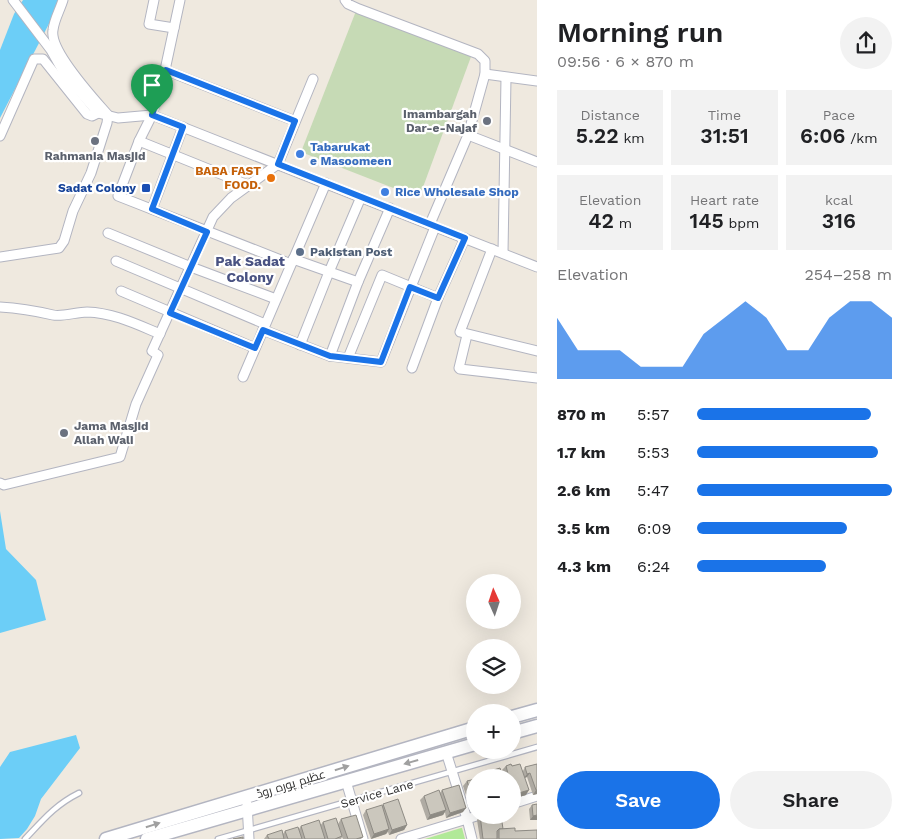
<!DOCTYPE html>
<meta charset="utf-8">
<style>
body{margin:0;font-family:"Work Sans",Cairo,sans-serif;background:#f2f2f2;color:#202124;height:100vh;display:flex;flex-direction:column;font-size:19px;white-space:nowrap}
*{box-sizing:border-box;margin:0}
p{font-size:16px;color:#757577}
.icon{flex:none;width:28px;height:28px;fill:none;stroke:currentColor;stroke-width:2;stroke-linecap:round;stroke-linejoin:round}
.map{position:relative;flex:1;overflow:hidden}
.drawer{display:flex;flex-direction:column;background:#fff;width:375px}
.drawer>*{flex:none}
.needle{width:32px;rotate:357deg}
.tools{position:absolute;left:466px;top:574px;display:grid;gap:10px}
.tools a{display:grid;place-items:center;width:55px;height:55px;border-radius:50%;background:#fff;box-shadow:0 5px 20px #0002;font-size:25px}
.pin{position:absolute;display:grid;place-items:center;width:42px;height:42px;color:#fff;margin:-51px -21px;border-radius:50% 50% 50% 0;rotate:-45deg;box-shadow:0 0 5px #0007}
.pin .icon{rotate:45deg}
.round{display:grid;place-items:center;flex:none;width:52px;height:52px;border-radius:26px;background:#f2f2f2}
.summary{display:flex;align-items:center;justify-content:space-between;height:85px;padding:0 20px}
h1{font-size:28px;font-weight:600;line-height:38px}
.metrics{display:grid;grid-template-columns:repeat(3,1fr);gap:8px;height:85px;padding:5px 20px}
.metrics div{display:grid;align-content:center;border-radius:0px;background:#f2f2f2;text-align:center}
.metrics b{font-size:21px;font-weight:600}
.metrics small{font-size:14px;font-weight:400}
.metrics p{font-size:14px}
.chart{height:140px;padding:10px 20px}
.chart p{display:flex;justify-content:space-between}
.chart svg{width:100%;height:90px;margin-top:5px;fill:#1a73e8;opacity:.7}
.primary-button{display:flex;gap:10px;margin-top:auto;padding:10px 20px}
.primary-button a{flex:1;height:58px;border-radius:30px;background:#1a73e8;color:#fff;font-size:20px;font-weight:600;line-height:58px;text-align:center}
.primary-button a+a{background:#f2f2f2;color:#202124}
ul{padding:0 20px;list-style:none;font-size:16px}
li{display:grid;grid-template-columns:80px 60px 1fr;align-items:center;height:38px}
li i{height:12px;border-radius:6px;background:#1a73e8}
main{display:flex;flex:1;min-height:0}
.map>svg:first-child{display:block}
</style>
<main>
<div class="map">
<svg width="537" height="839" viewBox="0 0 537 839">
<rect width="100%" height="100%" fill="#efe9df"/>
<polygon fill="#b1e998" points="462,828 465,839 425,839 461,828"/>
<polygon fill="#c6dab5" points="356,11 472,54 419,198 301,152"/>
<g fill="#6ccef7">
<polygon points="23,0 58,0 52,18 0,118 0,50 14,14"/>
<polygon points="0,511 6,549 36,580 46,620 0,633"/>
<polygon points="76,735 80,748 41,799 35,816 27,829 19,838 0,839 0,767 10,752"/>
</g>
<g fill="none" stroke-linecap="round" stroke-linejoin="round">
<g stroke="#b3b5c1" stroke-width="7">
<g id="lane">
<path d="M25,839C43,820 55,805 79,793"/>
<polyline points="218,839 537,747"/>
</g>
</g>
<g stroke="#b3b5c1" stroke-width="11">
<g id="street">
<polyline points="13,0 51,50 64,73 98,113 118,118 152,115 537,267"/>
<polyline points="154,0 149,24 174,28"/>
<polyline points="180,0 165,70 152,115 139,141 118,196 291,264"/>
<polyline points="345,0 348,4 359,9 478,54 485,61 485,74 468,135 430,224"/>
<polyline points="165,70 295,121"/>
<polyline points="485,74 537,81"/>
<polyline points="468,135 537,162"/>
<polyline points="0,136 34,59 43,59 87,114 92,116 98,113"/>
<polyline points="139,141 248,185"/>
<polyline points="152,209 183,127"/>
<polyline points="108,233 191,267 276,299"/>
<polyline points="492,249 460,332 537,351"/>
<polyline points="503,253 506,78"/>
<path d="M0,257L59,248L64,241L73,211L91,173L107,123L108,115C94,99 49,51 53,30C54,20 60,10 63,0"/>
<polyline points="293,259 358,282"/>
<polyline points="116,261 265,324"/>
<polyline points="121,291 255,348"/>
<path d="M0,307C18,308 36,311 53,315C62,317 77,312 87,312C114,313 136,324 160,334"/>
<polyline points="263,330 330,356 381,362 435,227"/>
<polyline points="467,335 459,368 460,369 537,378"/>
<polyline points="300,345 329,272 361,197"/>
<polyline points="330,356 358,282 390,208"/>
<polyline points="348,358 382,275 438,298"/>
<polyline points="412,368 438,298 465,238"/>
<polyline points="243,377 326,183"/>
<polyline points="0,483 4,485 120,457 136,404 158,355 152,351 213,217 231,198 278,164 313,79"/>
<polyline points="446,752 467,819 472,839"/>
<polyline points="346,781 363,839"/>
<polyline points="247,804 249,839"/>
<polyline points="512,804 537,796"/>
<polyline points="401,839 480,815"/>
</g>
</g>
<g stroke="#b3b5c1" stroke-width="15">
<g id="secondary">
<polyline points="512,717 537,710"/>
<polyline points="512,733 537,726"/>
<polyline points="106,839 475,728"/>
<polyline points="147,839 475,744"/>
</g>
</g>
<use href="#lane" stroke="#fff" stroke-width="4.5"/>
<use href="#street" stroke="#fff" stroke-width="9"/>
<use href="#secondary" stroke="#fff" stroke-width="12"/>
</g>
<g fill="#afaba3">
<polygon points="537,764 537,794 533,795 527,777 525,778 526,795 512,799 512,778 505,778 502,770 506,766 512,766 523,771 525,767"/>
<polygon points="484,773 503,778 478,778 482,776"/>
<polygon points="475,779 475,809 471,810 463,786 467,781"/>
<polygon points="442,790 463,812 446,818 445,812 443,815 427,820 420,800 424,796 440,793"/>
<polygon points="383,804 407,825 404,830 389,835 388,832 386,834 371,839 363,815 366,810 382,806"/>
<polygon points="532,805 537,820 530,820 529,809"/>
<polygon points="480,815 503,829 515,831 537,839 480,839 477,820"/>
<polygon points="341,819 363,837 361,839 343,839 342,837 341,839 264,839 267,835 283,834 285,831 299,829 301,826 320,826 323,822 338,824"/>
</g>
<g fill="#8e8b84">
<polygon points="530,773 527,777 524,778 527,774"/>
<polygon points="529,790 526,795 512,799 512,795"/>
<polygon points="536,790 537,790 537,794 533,795"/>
<polygon points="466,808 463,812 446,818 450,813"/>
<polygon points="446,810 443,815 427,820 430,815"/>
<polygon points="537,815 537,820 530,820 533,816"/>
<polygon points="407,825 404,830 389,835 392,830"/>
<polygon points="389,829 386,834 371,839 374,834"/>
</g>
<g fill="#cbc7bd" stroke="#8e8b84">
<polygon points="511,764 512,766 520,764 529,790 512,795 512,778 509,778 506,766"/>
<polygon points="537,764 537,790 536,790 530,773 527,774 525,767"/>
<polygon points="500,768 503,778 486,778 484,773"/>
<polygon points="475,779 475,805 467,781"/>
<polygon points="459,785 466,808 450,813 442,790"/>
<polygon points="439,790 446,810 430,815 424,796"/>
<polygon points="398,799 407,825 392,830 383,804"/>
<polygon points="537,804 537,815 533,816 532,805"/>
<polygon points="382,805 389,829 374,834 366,810"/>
<polygon points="356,815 363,837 356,839 348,839 341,819"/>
<polygon points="480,815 501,815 503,829 499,829 497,831 497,839 483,839"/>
<polygon points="336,818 342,836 335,839 328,839 323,822"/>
<polygon points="319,820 325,839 305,839 301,826"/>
<polygon points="298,827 302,839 288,839 285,831"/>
<polygon points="515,828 515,831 537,830 537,839 499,839 499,829"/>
<polygon points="282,830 284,839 269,839 267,835"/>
<polygon points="243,837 243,839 233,839"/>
</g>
<defs><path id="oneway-solid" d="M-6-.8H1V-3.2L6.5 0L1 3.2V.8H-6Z" transform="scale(1.25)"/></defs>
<g fill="#a0a0a0">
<use href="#oneway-solid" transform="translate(411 762) rotate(164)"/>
<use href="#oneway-solid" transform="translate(342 768) rotate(-17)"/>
<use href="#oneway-solid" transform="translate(153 825) rotate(-17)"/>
</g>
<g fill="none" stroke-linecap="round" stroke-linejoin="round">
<g stroke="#fff" stroke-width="10">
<polygon id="route" points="166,70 295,121 278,164 465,238 438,298 410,287 381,362 330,356 263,330 255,348 170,313 207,232 152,209 183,127 152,115"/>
</g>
<use href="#route" stroke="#1a73e8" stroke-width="6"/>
</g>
<g fill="#6b7280" stroke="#fff" stroke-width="2">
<circle cx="487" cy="121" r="5"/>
<circle cx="95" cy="141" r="5"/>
<circle cx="64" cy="433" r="5"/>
</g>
<g fill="#3f7fe0" stroke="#fff" stroke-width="2">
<circle cx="300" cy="154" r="5"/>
<circle cx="385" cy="192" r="5"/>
</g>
<circle fill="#e8710a" stroke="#fff" stroke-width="2" cx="271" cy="178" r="5"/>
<rect fill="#1a4fb4" stroke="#fff" stroke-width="2" x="141" y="183" width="10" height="10" rx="2.5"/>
<circle fill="#5c6f8a" stroke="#fff" stroke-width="2" cx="300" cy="252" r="5"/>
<g text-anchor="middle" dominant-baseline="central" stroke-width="4.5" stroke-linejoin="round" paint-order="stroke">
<g font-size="12" font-weight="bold" fill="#5b616d" stroke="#fff" text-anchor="end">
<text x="477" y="114">Imambargah<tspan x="477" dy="14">Dar-e-Najaf</tspan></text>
<text x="95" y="156" text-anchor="middle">Rahmania Masjid</text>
<text x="74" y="426" text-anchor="start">Jama Masjid<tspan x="74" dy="14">Allah Wali</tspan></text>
</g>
<g font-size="12" font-weight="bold" fill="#366cbe" stroke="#fff" text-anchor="start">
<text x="310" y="147">Tabarukat<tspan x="310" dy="14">e Masoomeen</tspan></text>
<text x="395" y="192">Rice Wholesale Shop</text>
</g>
<g font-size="12" font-weight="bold" fill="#c56008" stroke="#fff" text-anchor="end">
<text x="261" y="171">BABA FAST<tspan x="261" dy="14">FOOD.</tspan></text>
</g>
<g font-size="12" font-weight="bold" fill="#164399" stroke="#fff" text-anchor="end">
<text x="136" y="188">Sadat Colony</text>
</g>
<g font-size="12" font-weight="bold" fill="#4e5e75" stroke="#fff" text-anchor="start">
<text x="310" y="252">Pakistan Post</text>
</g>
<g font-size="12" fill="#2d2d2d" stroke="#fff">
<text transform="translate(291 784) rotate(-17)">عظیم پورہ روڈ</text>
<text transform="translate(377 794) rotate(-16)">Service Lane</text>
</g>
<g font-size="14" font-weight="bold" fill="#495282" stroke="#fff">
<text x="250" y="261">Pak Sadat<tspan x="250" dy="16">Colony</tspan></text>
</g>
</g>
</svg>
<div class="tools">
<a><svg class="needle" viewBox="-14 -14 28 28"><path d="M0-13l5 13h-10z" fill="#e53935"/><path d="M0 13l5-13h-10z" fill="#757577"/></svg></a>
<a><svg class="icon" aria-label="layers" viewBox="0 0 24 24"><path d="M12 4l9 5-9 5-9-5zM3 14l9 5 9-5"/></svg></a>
<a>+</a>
<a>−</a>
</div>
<div class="pin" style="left:152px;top:115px;background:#1e9e55"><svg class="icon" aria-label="arrive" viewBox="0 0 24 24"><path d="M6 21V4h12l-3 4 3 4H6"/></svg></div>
</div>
<section class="drawer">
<div class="summary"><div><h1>Morning run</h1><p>09:56 · 6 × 870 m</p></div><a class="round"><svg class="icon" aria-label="share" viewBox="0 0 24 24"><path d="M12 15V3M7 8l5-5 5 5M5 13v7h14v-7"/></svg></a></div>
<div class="metrics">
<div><p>Distance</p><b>5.22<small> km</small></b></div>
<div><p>Time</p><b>31:51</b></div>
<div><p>Pace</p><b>6:06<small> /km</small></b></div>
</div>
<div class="metrics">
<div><p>Elevation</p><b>42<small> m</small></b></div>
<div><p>Heart rate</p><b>145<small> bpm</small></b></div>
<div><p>kcal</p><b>316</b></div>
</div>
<div class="chart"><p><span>Elevation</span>254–258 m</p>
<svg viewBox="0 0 160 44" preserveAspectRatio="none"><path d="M0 44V14L10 30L20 30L30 30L40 38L50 38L60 38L70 22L80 14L90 6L100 14L110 30L120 30L130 14L140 6L150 6L160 14V44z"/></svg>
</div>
<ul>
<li><b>870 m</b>5:57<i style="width:89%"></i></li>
<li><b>1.7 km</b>5:53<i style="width:93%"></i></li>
<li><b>2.6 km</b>5:47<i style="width:100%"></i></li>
<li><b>3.5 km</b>6:09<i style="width:77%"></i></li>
<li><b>4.3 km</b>6:24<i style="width:66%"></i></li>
</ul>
<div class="primary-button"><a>Save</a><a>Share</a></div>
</section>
</main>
